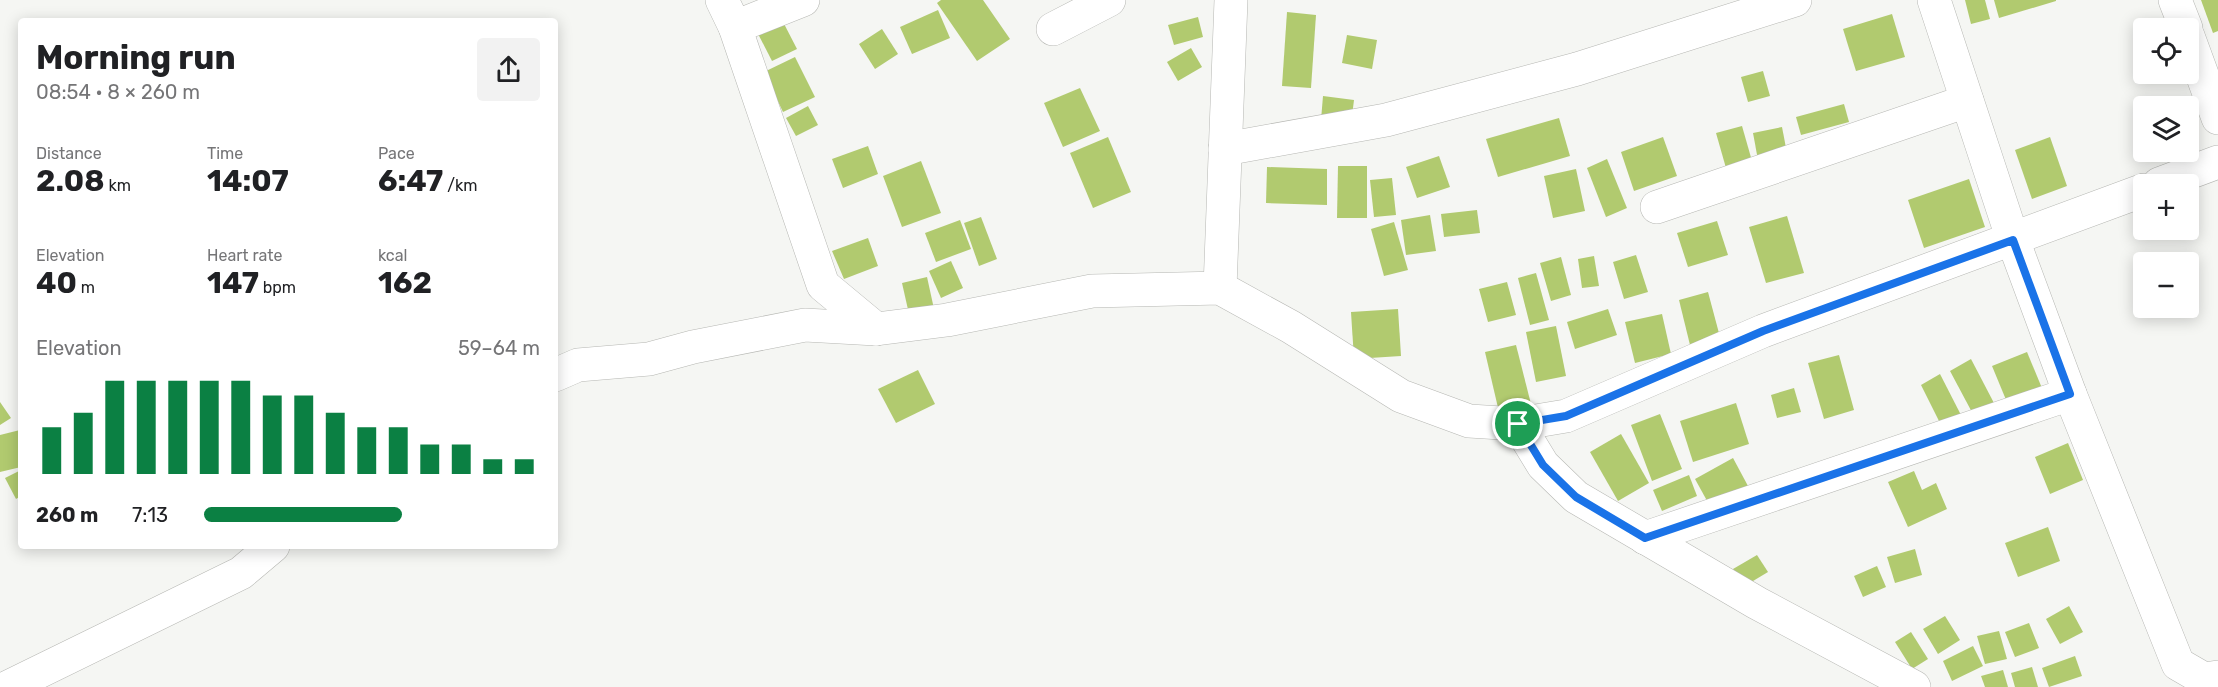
<!DOCTYPE html>
<meta charset="utf-8">
<style>
body{margin:0;font-family:Rubik,sans-serif;background:#f2f2f2;color:#202124;height:100vh;display:flex;flex-direction:column;font-size:22px;white-space:nowrap}
*{box-sizing:border-box;margin:0}
p{font-size:20px;color:#757577}
.icon{flex:none;width:33px;height:33px;fill:none;stroke:currentColor;stroke-width:2;stroke-linecap:round;stroke-linejoin:round}
.map{position:relative;flex:1;overflow:hidden}
.drawer{position:absolute;left:18px;top:18px;width:540px;height:531px;display:flex;flex-direction:column;background:#fff;border-radius:6px;box-shadow:0 3px 15px #0003}
.drawer>*{flex:none}
.tools{position:absolute;left:2133px;top:18px;display:grid;gap:12px}
.tools a{display:grid;place-items:center;width:66px;height:66px;border-radius:6px;background:#fff;box-shadow:0 3px 15px #0003;font-size:30px}
.pin{position:absolute;display:grid;place-items:center;width:51px;height:51px;color:#fff;margin:-26px;border:3px solid #fff;border-radius:50%;box-shadow:0 2px 6px #0007}
.round{display:grid;place-items:center;flex:none;width:63px;height:63px;border-radius:6px;background:#f2f2f2}
.summary{display:flex;align-items:center;justify-content:space-between;height:102px;padding:0 18px}
h1{font-size:33px;font-weight:700;line-height:45px}
.stats{display:grid;grid-template-columns:repeat(3,1fr);gap:9px;height:102px;padding:6px 18px}
.stats div{display:grid;align-content:center}
.stats b{font-size:30px;font-weight:700}
.stats small{font-size:16px;font-weight:400}
.stats p{font-size:16px}
.chart{height:168px;padding:12px 18px}
.chart p{display:flex;justify-content:space-between}
.chart svg{width:100%;height:108px;margin-top:6px;stroke:#0b8043;stroke-width:6}
ul{padding:0 18px;list-style:none;font-size:20px}
li{display:grid;grid-template-columns:96px 72px 1fr;align-items:center;height:45px}
li i{height:15px;border-radius:8px;background:#0b8043}
.map>svg:first-child{display:block}
</style>
<div class="map">
<svg width="2218" height="687" viewBox="0 0 2218 687">
<rect width="100%" height="100%" fill="#f5f6f3"/>
<g fill="#b1ca6f">
<polygon points="941,0 983,0 1010,39 977,61 937,3"/>
<polygon points="1965,0 1985,0 1990,19 1971,24"/>
<polygon points="1994,0 2056,0 2056,1 1999,18"/>
<polygon points="2201,0 2218,0 2218,31 2213,33"/>
<polygon points="938,10 950,38 912,54 900,27"/>
<polygon points="1287,12 1316,15 1311,88 1282,86"/>
<polygon points="1892,14 1905,57 1856,71 1843,29"/>
<polygon points="780,16 797,49 772,61 755,28"/>
<polygon points="1198,17 1203,37 1174,45 1168,25"/>
<polygon points="882,29 898,54 875,69 859,44"/>
<polygon points="1347,35 1377,40 1372,69 1342,63"/>
<polygon points="1191,48 1202,67 1178,81 1167,62"/>
<polygon points="795,57 815,97 783,112 764,72"/>
<polygon points="1763,71 1770,96 1748,102 1741,77"/>
<polygon points="1080,88 1100,131 1063,147 1044,103"/>
<polygon points="1323,96 1354,100 1351,124 1321,120"/>
<polygon points="1844,104 1849,122 1801,135 1796,117"/>
<polygon points="808,106 818,125 796,136 786,118"/>
<polygon points="1559,118 1570,156 1498,177 1486,139"/>
<polygon points="1742,126 1754,168 1728,175 1716,133"/>
<polygon points="1782,127 1787,153 1758,160 1753,133"/>
<polygon points="1108,137 1131,192 1093,208 1070,153"/>
<polygon points="1663,137 1677,176 1634,191 1621,152"/>
<polygon points="2050,137 2067,186 2032,199 2015,150"/>
<polygon points="868,146 878,174 843,188 832,159"/>
<polygon points="1439,156 1450,187 1417,198 1406,167"/>
<polygon points="1607,159 1627,208 1606,217 1587,168"/>
<polygon points="921,161 941,213 902,227 883,176"/>
<polygon points="1338,166 1367,166 1367,218 1337,218"/>
<polygon points="1267,167 1327,169 1327,205 1266,203"/>
<polygon points="1576,169 1585,211 1553,218 1544,176"/>
<polygon points="1392,178 1396,215 1374,217 1370,180"/>
<polygon points="1969,179 1985,227 1924,248 1908,200"/>
<polygon points="1477,210 1480,233 1444,237 1441,214"/>
<polygon points="1430,215 1436,251 1406,255 1401,220"/>
<polygon points="1787,216 1804,273 1766,283 1749,227"/>
<polygon points="981,217 997,259 979,266 964,223"/>
<polygon points="960,220 971,249 936,262 925,233"/>
<polygon points="1717,221 1728,255 1688,267 1677,233"/>
<polygon points="1394,222 1408,270 1384,276 1371,229"/>
<polygon points="868,238 878,266 844,279 832,251"/>
<polygon points="1636,255 1648,292 1624,299 1613,262"/>
<polygon points="1594,256 1599,286 1582,288 1578,259"/>
<polygon points="1561,257 1571,295 1551,301 1540,263"/>
<polygon points="951,261 963,288 941,298 929,271"/>
<polygon points="1536,273 1549,320 1530,325 1518,278"/>
<polygon points="927,277 934,309 909,314 902,283"/>
<polygon points="1507,282 1516,315 1488,322 1479,289"/>
<polygon points="1708,292 1720,337 1690,345 1679,300"/>
<polygon points="1398,309 1401,356 1354,359 1351,312"/>
<polygon points="1608,309 1617,335 1575,349 1567,322"/>
<polygon points="1662,314 1671,354 1635,363 1625,322"/>
<polygon points="1556,326 1566,376 1536,382 1526,332"/>
<polygon points="1516,345 1531,404 1499,412 1485,352"/>
<polygon points="2027,352 2044,393 2009,407 1992,366"/>
<polygon points="1839,355 1854,410 1824,419 1808,363"/>
<polygon points="1971,359 1995,405 1974,416 1950,371"/>
<polygon points="918,370 935,404 896,423 878,389"/>
<polygon points="1940,374 1962,417 1942,427 1921,385"/>
<polygon points="1794,388 1801,412 1777,418 1771,395"/>
<polygon points="0,402 11,418 0,425"/>
<polygon points="1736,403 1749,444 1693,462 1680,421"/>
<polygon points="1660,414 1682,469 1652,481 1631,425"/>
<polygon points="20,430 21,467 0,472 0,435"/>
<polygon points="1621,434 1649,483 1618,501 1590,452"/>
<polygon points="2068,443 2083,480 2050,494 2035,457"/>
<polygon points="1733,458 1748,486 1711,508 1695,479"/>
<polygon points="21,470 21,496 16,499 5,478"/>
<polygon points="1914,471 1922,490 1936,483 1947,509 1908,527 1888,482"/>
<polygon points="1689,475 1697,496 1662,511 1653,490"/>
<polygon points="2048,527 2060,561 2018,577 2005,543"/>
<polygon points="1915,549 1922,575 1895,583 1887,557"/>
<polygon points="1757,555 1768,572 1743,587 1733,569"/>
<polygon points="1877,566 1886,587 1863,597 1854,576"/>
<polygon points="2069,606 2083,632 2060,644 2046,619"/>
<polygon points="1945,616 1960,640 1938,654 1923,629"/>
<polygon points="2029,623 2039,648 2015,657 2005,632"/>
<polygon points="1999,631 2007,659 1985,664 1977,636"/>
<polygon points="1911,632 1928,659 1912,669 1895,642"/>
<polygon points="1973,646 1983,666 1952,681 1943,661"/>
<polygon points="2075,656 2082,676 2049,687 2042,668"/>
<polygon points="2032,667 2038,687 2015,687 2011,673"/>
<polygon points="2003,670 2008,687 1985,687 1981,676"/>
</g>
<g fill="none" stroke-linecap="round" stroke-linejoin="round">
<g stroke="#b6b7b3" stroke-width="34">
<g id="street">
<polyline points="722,0 735,27 823,285 876,329"/>
<polyline points="1934,0 2013,240 2070,394 2178,664 2204,679 2218,677"/>
<polyline points="2175,0 2186,28"/>
<polyline points="735,27 803,0"/>
<polyline points="1053,29 1109,0"/>
<polyline points="2188,36 2218,118"/>
<polyline points="1225,149 1386,120 1577,69 1795,0"/>
<polyline points="2159,184 2218,162"/>
<polyline points="1657,207 1967,101"/>
<polyline points="1220,288 1231,0"/>
<polyline points="555,375 578,365 649,359 693,347 805,325 876,329 947,320 1092,291 1220,288 1291,327 1401,396 1469,421 1518,424 1566,416 1763,331 2144,190"/>
<polyline points="1518,424 1543,465 1576,497 1757,603 1914,687"/>
<polyline points="1645,538 2070,394"/>
<polyline points="8,687 241,573 273,546"/>
</g>
</g>
<use href="#street" stroke="#fff" stroke-width="33"/>
</g>
<g fill="none" stroke-linecap="round" stroke-linejoin="round">
<g stroke="#fff" stroke-width="12">
<polygon id="route" points="2013,240 2070,394 1645,538 1576,497 1543,465 1518,424 1566,416 1763,331"/>
</g>
<use href="#route" stroke="#1a73e8" stroke-width="8"/>
</g>
</svg>
<div class="tools">
<a><svg class="icon" aria-label="locate" viewBox="0 0 24 24"><circle cx="12" cy="12" r="6"/><path d="M12 2v4M12 18v4M2 12h4M18 12h4"/></svg></a>
<a><svg class="icon" aria-label="layers" viewBox="0 0 24 24"><path d="M12 4l9 5-9 5-9-5zM3 14l9 5 9-5"/></svg></a>
<a>+</a>
<a>−</a>
</div>
<div class="pin" style="left:1518px;top:424px;background:#1e9e55"><svg class="icon" aria-label="arrive" viewBox="0 0 24 24"><path d="M6 21V4h12l-3 4 3 4H6"/></svg></div>
<section class="drawer">
<div class="summary"><div><h1>Morning run</h1><p>08:54 · 8 × 260 m</p></div><a class="round"><svg class="icon" aria-label="share" viewBox="0 0 24 24"><path d="M12 15V3M7 8l5-5 5 5M5 13v7h14v-7"/></svg></a></div>
<div class="stats">
<div><p>Distance</p><b>2.08<small> km</small></b></div>
<div><p>Time</p><b>14:07</b></div>
<div><p>Pace</p><b>6:47<small> /km</small></b></div>
</div>
<div class="stats">
<div><p>Elevation</p><b>40<small> m</small></b></div>
<div><p>Heart rate</p><b>147<small> bpm</small></b></div>
<div><p>kcal</p><b>162</b></div>
</div>
<div class="chart"><p><span>Elevation</span>59–64 m</p>
<svg viewBox="0 0 160 44" preserveAspectRatio="none"><path d="M5 44V25M15 44V19M25 44V6M35 44V6M45 44V6M55 44V6M65 44V6M75 44V12M85 44V12M95 44V19M105 44V25M115 44V25M125 44V32M135 44V32M145 44V38M155 44V38"/></svg>
</div>
<ul>
<li><b>260 m</b>7:13<i style="width:59%"></i></li>
</ul>
</section>
</div>
